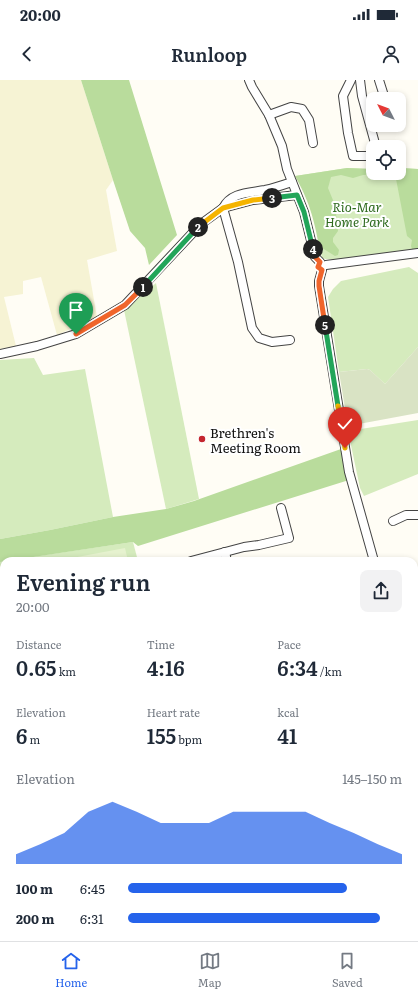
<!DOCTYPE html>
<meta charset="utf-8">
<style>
body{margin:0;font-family:Literata,serif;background:#f2f2f3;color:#1f2937;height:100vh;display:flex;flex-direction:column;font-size:15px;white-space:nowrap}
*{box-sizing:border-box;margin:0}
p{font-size:13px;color:#747a83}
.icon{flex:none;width:22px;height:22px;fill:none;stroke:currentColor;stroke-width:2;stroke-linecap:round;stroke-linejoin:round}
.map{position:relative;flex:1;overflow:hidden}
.panel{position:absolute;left:0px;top:477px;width:418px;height:384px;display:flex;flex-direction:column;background:#fff;border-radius:12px 12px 0 0;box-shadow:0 2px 6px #0003}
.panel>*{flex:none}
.needle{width:26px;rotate:312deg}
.controls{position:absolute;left:366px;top:12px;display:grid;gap:8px}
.controls a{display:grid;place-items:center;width:40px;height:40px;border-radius:8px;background:#fff;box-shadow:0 2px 6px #0003;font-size:20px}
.pin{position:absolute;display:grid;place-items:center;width:34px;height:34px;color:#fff;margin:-41px -17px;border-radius:50% 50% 50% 0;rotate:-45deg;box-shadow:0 0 4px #0007}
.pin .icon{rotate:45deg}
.km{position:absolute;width:20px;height:20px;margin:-10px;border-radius:50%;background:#222;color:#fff;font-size:11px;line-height:20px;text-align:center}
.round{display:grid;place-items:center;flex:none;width:42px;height:42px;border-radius:8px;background:#f2f2f3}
.head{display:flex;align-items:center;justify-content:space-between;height:68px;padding:0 16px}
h1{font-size:22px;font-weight:600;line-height:30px}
.metrics{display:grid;grid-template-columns:repeat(3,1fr);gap:6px;height:68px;padding:4px 16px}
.metrics div{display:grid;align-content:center}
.metrics b{font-size:20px;font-weight:600}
.metrics small{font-size:11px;font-weight:400}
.metrics p{font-size:11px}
.chart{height:112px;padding:8px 16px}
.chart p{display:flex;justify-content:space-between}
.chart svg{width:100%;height:72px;margin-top:4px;fill:#2563eb;opacity:.7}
ul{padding:0 16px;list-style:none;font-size:13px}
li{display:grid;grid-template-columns:64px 48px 1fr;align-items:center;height:30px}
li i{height:10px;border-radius:5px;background:#2563eb}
.status{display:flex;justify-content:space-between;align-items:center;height:28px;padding:0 20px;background:#fff;direction:ltr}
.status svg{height:11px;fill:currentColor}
header{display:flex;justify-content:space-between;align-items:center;height:52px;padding:0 16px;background:#fff;font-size:18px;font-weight:600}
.menu{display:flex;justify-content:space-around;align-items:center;height:56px;border-top:1px solid #e0e1e3;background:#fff;font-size:11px;color:#747a83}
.menu a{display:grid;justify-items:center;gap:2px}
.menu .on{color:#2563eb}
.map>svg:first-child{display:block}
</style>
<div class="status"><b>20:00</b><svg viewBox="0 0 49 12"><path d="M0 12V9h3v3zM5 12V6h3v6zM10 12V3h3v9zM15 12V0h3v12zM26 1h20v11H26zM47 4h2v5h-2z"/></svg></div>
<header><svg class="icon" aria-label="back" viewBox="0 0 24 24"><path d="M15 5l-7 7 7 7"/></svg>Runloop<svg class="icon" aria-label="person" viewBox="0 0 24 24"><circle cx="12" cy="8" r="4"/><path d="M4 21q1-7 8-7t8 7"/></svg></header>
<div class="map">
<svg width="418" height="861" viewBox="0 0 418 861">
<rect width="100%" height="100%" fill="#fffdf5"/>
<polygon fill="#f6f3d4" points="0,0 81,0 113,100 106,110 117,171 87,180 97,237 57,255 41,197 23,201 23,214 4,217 16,266 0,269"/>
<g fill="#d5ebbd">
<path d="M347,88L373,89V93H399V88L418,89V169C402,171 332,183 322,178L314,136L304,111L295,96Z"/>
<polygon points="409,187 418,193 418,267 385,304 370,290 367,289 339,292 328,217 333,209 341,201"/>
<polygon points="156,203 199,419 166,429 124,230"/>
<polygon points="34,278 43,295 85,289 113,437 50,450 0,459 0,280"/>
<polygon points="418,340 418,394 364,416 360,408 348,351"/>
<polygon points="133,462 138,481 4,481"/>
<polygon points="4,481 4,698 0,677 0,482"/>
</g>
<g fill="#b9dc9c">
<polygon points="81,0 129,0 177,155 149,185 145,168 130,151 113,100"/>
<path d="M347,88L373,89V93H384L383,94L363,95L353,98L341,95L331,97L328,108L335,125L338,151L333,158V162L339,170L338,175L335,176L319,166C314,138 309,121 295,96Z"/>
<polygon points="402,88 418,89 418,169 412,169 411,166 412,160 407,156 396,99 401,95"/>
<polygon points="341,369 349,400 138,466 133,462 0,482 0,459 50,450 113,437 166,429 194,421"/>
</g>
<polygon fill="#d9e3c4" points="418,267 418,333 348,346 339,292 367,289 370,290 385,304"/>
<g fill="#e6f2cf">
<polygon points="125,468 128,481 72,481 72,478"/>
<polygon points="4,496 4,536 0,537 0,497"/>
</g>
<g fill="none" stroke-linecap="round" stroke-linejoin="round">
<g stroke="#444" stroke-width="10">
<g id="minor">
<polyline points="249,0 252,7 269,35 282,66 287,89 304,132 315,177 320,182"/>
<polyline points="351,0 343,16 348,53 353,76 370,76 373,75"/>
<polyline points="360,0 362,16 376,67"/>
<polyline points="379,0 385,19"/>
<polyline points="269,35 291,27 302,29 309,40 313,63"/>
<polyline points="395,45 396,47"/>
<polyline points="223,128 238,182 252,248 259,258 272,262 290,260"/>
<path d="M223,128C231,112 249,113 265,110C274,108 283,105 292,102"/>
<polyline points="326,185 418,173"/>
<polyline points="322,190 319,201 319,206 349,392 374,481"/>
<polyline points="0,274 37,266 76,254 125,225 201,144 223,128 253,120 297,115"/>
<polyline points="393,441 406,435 418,435"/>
<polyline points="225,472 227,481"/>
<polyline points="191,481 244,467 259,465 289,458 281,428"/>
<polyline points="414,583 418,594"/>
<polyline points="0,799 4,798"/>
<polyline points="414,828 418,827"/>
<polyline points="96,857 98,861"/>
<polyline points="137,861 138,857"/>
<polyline points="193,861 193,857"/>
<polyline points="244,861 264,857"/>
</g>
</g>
<use href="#minor" stroke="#fff" stroke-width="8"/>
</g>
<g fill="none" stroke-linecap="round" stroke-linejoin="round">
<g stroke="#fff" stroke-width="8">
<polyline id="split-1" points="76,254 125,225 143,207"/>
</g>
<g stroke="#fff" stroke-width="8">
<polyline id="split-2" points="143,207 198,147"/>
</g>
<g stroke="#fff" stroke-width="8">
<polyline id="split-3" points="198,147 223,128 253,120 272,118"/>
</g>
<g stroke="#fff" stroke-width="8">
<polyline id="split-4" points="272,118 297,115 304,132 313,169"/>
</g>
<g stroke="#fff" stroke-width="8">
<polyline id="split-5" points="313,169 315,177 320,182 318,187 322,190 319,201 319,206 325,245"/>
</g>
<g stroke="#fff" stroke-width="8">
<polyline id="split-6" points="325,245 338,326"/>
</g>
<g stroke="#fff" stroke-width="8">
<polyline id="split-7" points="338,326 345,368"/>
</g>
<use href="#split-1" stroke="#f0652b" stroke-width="5"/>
<use href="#split-2" stroke="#22a559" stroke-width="5"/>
<use href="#split-3" stroke="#f5b400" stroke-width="5"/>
<use href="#split-4" stroke="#22a559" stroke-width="5"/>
<use href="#split-5" stroke="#f0652b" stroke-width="5"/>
<use href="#split-6" stroke="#22a559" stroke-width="5"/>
<use href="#split-7" stroke="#f5b400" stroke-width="5"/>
</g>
<circle fill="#c4262e" stroke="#fff" stroke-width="1.5" cx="202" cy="359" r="4"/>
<g text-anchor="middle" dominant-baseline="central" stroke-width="4" stroke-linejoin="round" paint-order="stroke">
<g font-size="13" font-style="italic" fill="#2f6b1f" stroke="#fff">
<text x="357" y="126">Rio-Mar<tspan x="357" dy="15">Home Park</tspan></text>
</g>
<g font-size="13" fill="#111" stroke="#fff" text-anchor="start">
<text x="210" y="352">Brethren's<tspan x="210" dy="15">Meeting Room</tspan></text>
</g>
</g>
</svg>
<div class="controls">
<a><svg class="needle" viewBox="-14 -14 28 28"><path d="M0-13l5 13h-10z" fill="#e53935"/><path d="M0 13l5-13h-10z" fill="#747a83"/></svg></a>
<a><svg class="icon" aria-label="locate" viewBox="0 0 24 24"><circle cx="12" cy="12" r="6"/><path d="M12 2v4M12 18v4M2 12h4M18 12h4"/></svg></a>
</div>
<div class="pin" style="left:76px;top:254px;background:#1e9e55"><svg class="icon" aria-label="arrive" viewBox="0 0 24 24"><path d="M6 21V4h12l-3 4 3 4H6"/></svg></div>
<div class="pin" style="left:345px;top:368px;background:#d93025"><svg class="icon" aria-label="check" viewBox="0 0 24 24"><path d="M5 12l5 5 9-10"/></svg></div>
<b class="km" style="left:143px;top:207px">1</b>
<b class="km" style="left:198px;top:147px">2</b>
<b class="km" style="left:272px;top:118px">3</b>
<b class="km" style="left:313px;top:169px">4</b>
<b class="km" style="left:325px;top:245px">5</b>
<section class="panel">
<div class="head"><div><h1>Evening run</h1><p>20:00</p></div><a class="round"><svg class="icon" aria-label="share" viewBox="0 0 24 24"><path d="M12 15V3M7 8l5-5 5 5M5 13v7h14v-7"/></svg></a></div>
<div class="metrics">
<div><p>Distance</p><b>0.65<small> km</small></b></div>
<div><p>Time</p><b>4:16</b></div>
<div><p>Pace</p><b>6:34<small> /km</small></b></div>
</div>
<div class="metrics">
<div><p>Elevation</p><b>6<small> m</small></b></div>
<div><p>Heart rate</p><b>155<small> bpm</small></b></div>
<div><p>kcal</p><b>41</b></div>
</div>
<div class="chart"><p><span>Elevation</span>145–150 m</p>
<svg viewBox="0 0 160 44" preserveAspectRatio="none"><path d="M0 44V38L10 32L20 25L30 12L40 6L50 12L60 19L70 19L80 19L90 12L100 12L110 12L120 12L130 19L140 25L150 32L160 38V44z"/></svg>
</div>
<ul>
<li><b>100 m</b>6:45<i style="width:80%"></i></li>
<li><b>200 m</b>6:31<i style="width:92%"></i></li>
</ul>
</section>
</div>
<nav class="menu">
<a class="on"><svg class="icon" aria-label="home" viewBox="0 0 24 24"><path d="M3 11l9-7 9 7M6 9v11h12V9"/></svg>Home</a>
<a><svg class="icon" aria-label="map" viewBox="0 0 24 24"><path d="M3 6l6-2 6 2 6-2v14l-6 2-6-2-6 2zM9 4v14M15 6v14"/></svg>Map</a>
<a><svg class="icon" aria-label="saved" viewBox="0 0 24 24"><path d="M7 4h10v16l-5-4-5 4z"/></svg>Saved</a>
</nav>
